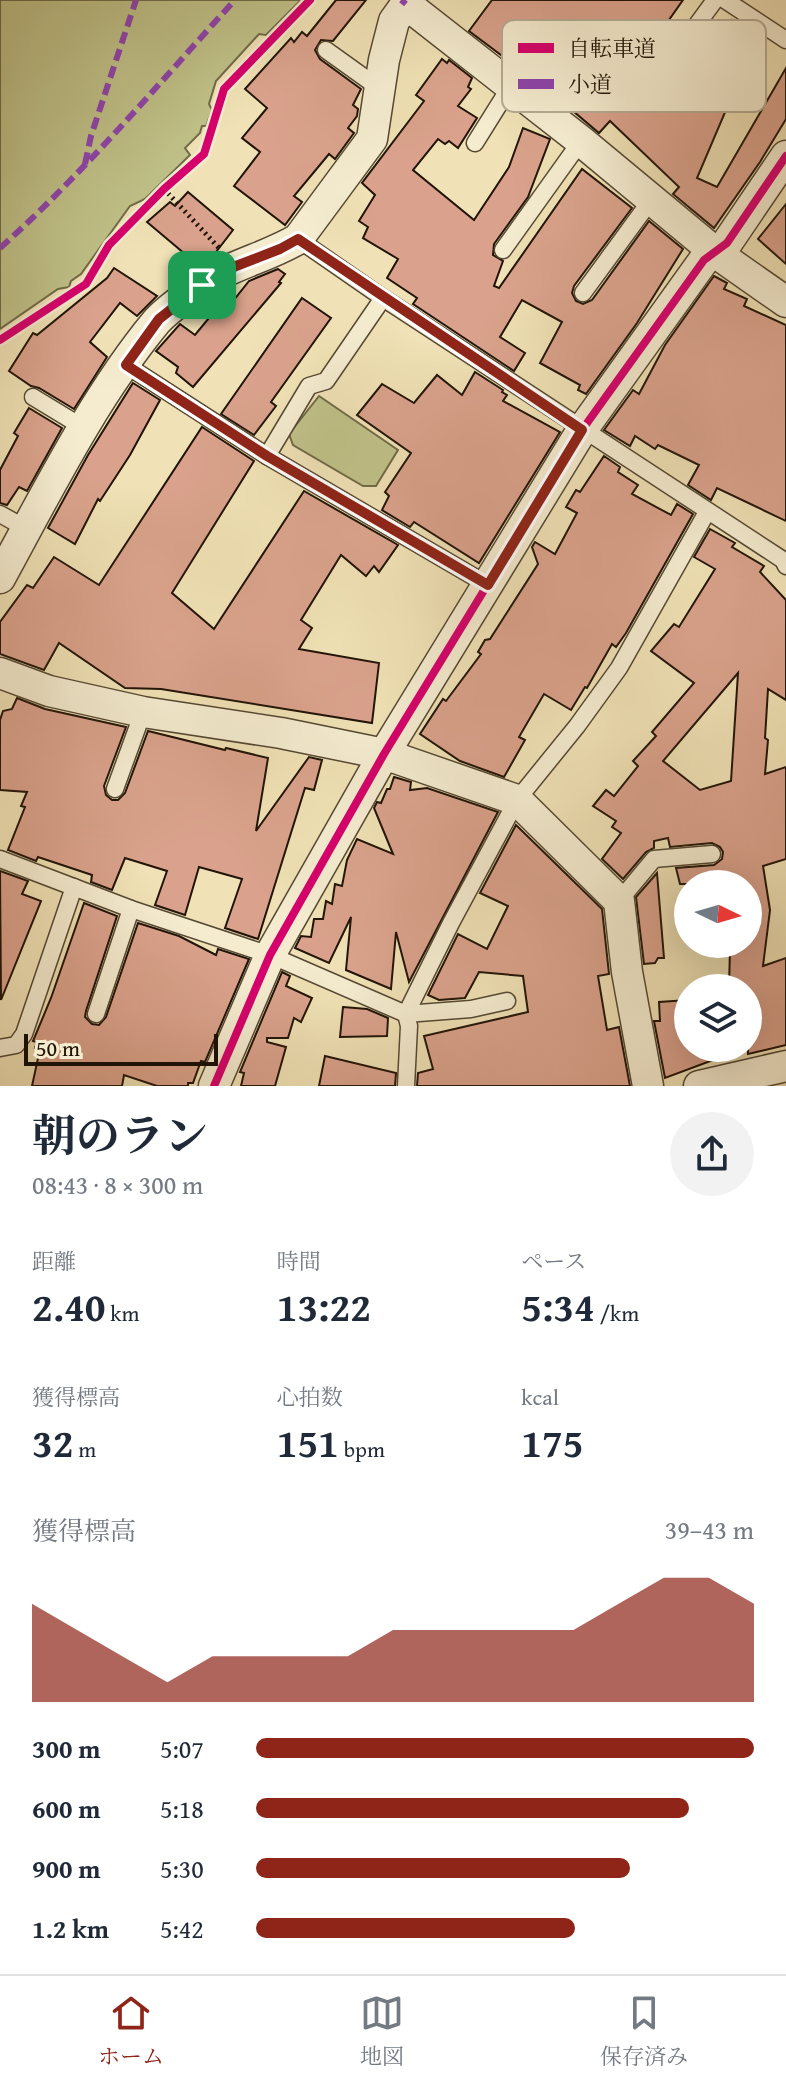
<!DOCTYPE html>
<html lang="ja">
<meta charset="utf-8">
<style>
body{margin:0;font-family:"Gentium Book Plus","Noto Serif JP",serif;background:#f2f2f3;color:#1f2937;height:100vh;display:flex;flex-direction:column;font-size:30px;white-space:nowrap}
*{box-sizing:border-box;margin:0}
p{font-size:26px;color:#747a83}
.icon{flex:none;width:44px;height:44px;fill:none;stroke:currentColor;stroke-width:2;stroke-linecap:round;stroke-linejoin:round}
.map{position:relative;height:1086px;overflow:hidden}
.side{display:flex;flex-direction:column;background:#fff;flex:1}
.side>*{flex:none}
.needle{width:52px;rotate:95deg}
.fabs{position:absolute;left:674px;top:870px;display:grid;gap:16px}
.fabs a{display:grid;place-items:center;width:88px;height:88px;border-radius:50%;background:#fff;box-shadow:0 8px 32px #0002;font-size:40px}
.scale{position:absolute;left:24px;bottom:20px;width:194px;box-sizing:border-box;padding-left:8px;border:4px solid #211407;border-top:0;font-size:22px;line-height:28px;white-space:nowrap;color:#211407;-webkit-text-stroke:6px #f5ecd0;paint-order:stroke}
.pin{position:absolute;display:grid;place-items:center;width:68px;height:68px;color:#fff;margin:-34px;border-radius:16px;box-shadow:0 4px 12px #0006}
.round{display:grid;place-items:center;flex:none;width:84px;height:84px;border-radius:42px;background:#f2f2f3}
.head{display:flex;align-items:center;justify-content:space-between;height:136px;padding:0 32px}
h1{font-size:44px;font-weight:700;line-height:60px}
.metrics{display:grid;grid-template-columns:repeat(3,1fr);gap:12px;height:136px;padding:8px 32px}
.metrics div{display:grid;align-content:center}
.metrics b{font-size:40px;font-weight:700}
.metrics small{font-size:22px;font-weight:400}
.metrics p{font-size:22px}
.chart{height:224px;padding:16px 32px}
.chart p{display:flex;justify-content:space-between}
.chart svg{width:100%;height:144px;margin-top:8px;fill:#8f2418;opacity:.7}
ul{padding:0 32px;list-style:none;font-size:26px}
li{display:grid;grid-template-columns:128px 96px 1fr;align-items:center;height:60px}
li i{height:20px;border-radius:10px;background:#8f2418}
.dock{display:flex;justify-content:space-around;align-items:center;height:112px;border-top:2px solid #e0e1e3;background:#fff;font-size:22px;color:#747a83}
.dock a{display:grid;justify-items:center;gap:4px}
.dock .active{color:#8f2418}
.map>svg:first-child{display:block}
</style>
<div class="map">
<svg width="786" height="1086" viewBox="0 0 786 1086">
<rect width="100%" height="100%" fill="#f0e2b6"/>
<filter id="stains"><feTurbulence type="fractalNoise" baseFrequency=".0025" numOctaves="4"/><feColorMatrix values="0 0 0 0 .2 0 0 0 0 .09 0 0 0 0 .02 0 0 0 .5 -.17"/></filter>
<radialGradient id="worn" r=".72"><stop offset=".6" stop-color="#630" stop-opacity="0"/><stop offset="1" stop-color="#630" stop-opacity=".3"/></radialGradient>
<g fill="#c0c289" stroke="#706b48" stroke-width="2">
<polygon points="0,0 301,0 266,35 259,34 216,81 209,104 212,110 206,126 202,126 200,133 185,148 190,155 145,199 130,206 81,274 71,281 69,287 58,289 0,329"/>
<polygon points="319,396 398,450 376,486 363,486 293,445 289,434"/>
</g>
<g fill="#daa28c" stroke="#211407" stroke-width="2" fill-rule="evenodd">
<polygon points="336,0 366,0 333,41 321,40 315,50 320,59 361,89 353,105 358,109 357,116 348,128 354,133 335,159 329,154 294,196 302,202 285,225 234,186 260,152 242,138 267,108 245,89 291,38 294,42 302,32 307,36"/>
<polygon points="492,0 683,0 650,47 707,79 732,20 758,35 697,178 717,187 786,68 786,119 760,162 714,228 673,194 679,187 610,121 599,133 507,55 505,58 469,31"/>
<polygon points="442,59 447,63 449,60 472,78 468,87 471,89 458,106 477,118 458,148 449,141 445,144 438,139 413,170 474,220 509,167 523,128 550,139 528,197 494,244 493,255 503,261 494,286 499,288 582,169 632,208 574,286 572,293 576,301 583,304 592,300 649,221 683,249 637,323 586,394 578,390 580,385 540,363 562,322 522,300 500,337 525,353 514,371 413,304 417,298 387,278 398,259 363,238 368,227 359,221 375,195 362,183 424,101 416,95"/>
<polygon points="188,192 233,230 216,252 198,265 147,222 170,202 175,206"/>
<polygon points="786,204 786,264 758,239"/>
<polygon points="114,268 157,296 137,316 120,303 90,342 107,357 74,409 39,388 31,386 9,371 33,333 37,335 107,278"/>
<polygon points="278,269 285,274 279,282 281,283 193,387 176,373 178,367 156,351 180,324 195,335 223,301 229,306 249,281"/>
<polygon points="714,276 727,283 724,289 747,299 744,306 786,325 786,521 717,488 711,500 688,485 699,465 658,445 655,449 635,436 630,446 604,430 633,390 639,394 665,345"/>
<polygon points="302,298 331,318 271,402 276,406 254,435 221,414"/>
<polygon points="475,372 503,390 502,392 507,395 503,401 560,432 479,563 414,522 410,527 382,510 389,496 385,492 411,453 357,415 382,384 414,403 437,375 462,395"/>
<polygon points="133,383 160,400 130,455 100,501 98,499 75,544 48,528 88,455"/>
<polygon points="29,408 62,428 27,491 19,487 7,505 0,503 0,470 18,436 14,433"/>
<polygon points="202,427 254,461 172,593 214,629 304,491 398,545 379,572 374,566 366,576 341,555 301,620 312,628 299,649 379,663 372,723 161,689 125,688 59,643 44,670 0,654 0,622 27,585 33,588 54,557 99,585"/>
<polygon points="604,456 620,467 618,472 638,485 632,494 671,515 677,504 693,514 626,633 616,647 612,644 587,688 585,687 571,710 544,694 519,737 525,740 504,777 460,761 420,734 443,699 446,701 481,654 478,652 485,640 490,639 538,564 532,547 535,542 555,554 577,513 566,507 576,490 580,492"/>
<path d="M710,529L735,543L732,547L764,566L760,572L786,600V700L768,689L765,738L768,740L765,774L786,767V859L763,866L770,910L763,966L786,958V1045L748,1054V988H729L730,948L748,944V884H680L676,868L714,865L722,859L723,852L720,847L712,843L670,847L668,838L654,841V848L646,852L623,879L602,859L621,833L612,827L616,821L593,806L606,790L614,796L638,766L633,761L656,736L652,732L694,683L651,651L674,624L679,627L715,569L694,557ZM738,673L731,781L700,790L663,761Z"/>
<polygon points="17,698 45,709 126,727 104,786 106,795 112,800 118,800 125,793 148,731 225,750 226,748 268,758 256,831 309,757 322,760 314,790 305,788 258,939 225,928 242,879 199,867 185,915 155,905 167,871 125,858 112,890 91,882 92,875 38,857 36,861 8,850 25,807 21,806 27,792 0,790 0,720 3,711 12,709"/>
<polygon points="394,777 411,782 410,790 427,788 498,812 409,982 396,932 391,989 346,970 351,917 329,963 295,948 301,936 311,937 314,919 323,919 326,901 332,904 335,884 342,886 347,860 357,839 393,854 374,808 377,802 381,803 387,789 390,789"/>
<polygon points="516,825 602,909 609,974 598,976 607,1030 619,1027 630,1086 417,1086 418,1073 433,1069 424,1036 528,1012 523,976 479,972 465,998 439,1000 428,995 458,934 487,949 508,906 480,893"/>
<polygon points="0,871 28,881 22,894 41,901 1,1000"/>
<polygon points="657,873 664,958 658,958 655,963 644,964 636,897"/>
<polygon points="84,903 117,916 86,1011 85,1017 92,1024 99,1025 106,1017 138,923 179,936 216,955 218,949 249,959 205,1062 201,1061 193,1083 188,1083 188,1086 157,1086 124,1075 122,1086 32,1086 40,1049 35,1048 37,1042 33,1041 51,998"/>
<polygon points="282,972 290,976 286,986 312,998 301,1022 294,1018 288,1038 267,1038 267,1042 286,1047 275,1086 241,1086 244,1073 240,1072"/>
<polygon points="688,1000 688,1048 740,1048 740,1050 665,1078 654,1021 660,1021 659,1002"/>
<polygon points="343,1007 367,1009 388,1018 387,1036 340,1037"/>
<polygon points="325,1056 396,1073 395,1086 319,1086"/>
</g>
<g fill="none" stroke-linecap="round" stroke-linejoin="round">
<g stroke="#554833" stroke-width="19">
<g id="lane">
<polyline points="725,0 786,40"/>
<polyline points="682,45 715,0"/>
<polyline points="326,50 379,88"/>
<polyline points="475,143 510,87"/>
<polyline points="298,239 383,298 783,560 786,566"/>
<polyline points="503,250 581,141"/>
<polyline points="583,293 651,200"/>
<polyline points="126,365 267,456 488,585"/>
<polyline points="33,397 84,428"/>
<polyline points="267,456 309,386 326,381 383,298"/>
<polyline points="0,514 27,529"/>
<polyline points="115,789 143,712"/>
<polyline points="0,859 131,909 270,955 406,1014 471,1009 507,1001"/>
<polyline points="619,901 654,859 712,854"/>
<polyline points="96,1014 131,909"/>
<polyline points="0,1048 16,1045 24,1034 74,887"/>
<polyline points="406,1086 409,1026 406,1014 451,923 517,800 577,726 619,668 707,512"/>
</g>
</g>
<g stroke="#554833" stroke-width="33">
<g id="street">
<polyline points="406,4 581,141 716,253 786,302"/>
<path d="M0,578C47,492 94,397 156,322C167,309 186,297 199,287C229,265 266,258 298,239L372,139L384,60L394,21L409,0"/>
<polyline points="0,673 49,691 143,712 281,733 384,754 517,800 619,901 627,972 648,1086"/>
<polyline points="214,1086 270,955 384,754 582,430 704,260 727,243 786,156"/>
<polyline points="699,1086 786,1066"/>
</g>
</g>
<polyline stroke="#211407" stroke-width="5" stroke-dasharray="2 4" stroke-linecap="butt" points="164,189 219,248"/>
<use href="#lane" stroke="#f5ecd0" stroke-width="16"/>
<use href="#street" stroke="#f5ecd0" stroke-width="30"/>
<g stroke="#8e44ad" stroke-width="6" stroke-dasharray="12 6" stroke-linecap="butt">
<polyline points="401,0 406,4"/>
<polyline points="85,164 91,136 136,0"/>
<path d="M0,248C85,172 158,84 235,0"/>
</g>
<g stroke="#f5ecd0" stroke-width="13">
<g id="cycleway">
<polyline points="0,340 86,284 109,245 164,189 204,154 224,89 310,0"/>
<polyline points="214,1086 270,955 384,754 582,430 704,260 727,243 786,156"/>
</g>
</g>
<use href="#cycleway" stroke="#d6006c" stroke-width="8"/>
</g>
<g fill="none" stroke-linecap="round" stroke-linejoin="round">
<g stroke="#fff" stroke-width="16">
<polygon id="route" points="298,239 582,430 488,585 267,456 126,365 159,319 202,285 236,266 280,249"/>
</g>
<use href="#route" stroke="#8f2418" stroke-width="10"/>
</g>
<rect x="502" y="20" width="264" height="92" rx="12" fill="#f5ecd0" stroke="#b5ab94" stroke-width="2"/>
<rect x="518" y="43" width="36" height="10" fill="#d6006c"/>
<rect x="518" y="79" width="36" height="10" fill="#8e44ad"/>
<g font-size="22" fill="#211407">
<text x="568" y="56">自転車道</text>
<text x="568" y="92">小道</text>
</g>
<rect width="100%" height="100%" filter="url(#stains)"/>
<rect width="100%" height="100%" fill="url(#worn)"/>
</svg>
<div class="fabs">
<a><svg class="needle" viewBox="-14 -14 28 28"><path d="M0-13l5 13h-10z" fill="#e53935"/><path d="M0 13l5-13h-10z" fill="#747a83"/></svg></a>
<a><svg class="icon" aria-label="layers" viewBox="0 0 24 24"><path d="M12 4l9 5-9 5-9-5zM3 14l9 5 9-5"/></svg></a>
</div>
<div class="scale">50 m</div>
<div class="pin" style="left:202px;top:285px;background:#1e9e55"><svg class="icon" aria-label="arrive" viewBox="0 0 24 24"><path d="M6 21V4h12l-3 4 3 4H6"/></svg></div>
</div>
<section class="side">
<div class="head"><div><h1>朝のラン</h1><p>08:43 · 8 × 300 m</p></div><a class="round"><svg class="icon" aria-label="share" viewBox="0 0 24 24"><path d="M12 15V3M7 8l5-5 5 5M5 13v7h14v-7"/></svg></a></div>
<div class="metrics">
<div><p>距離</p><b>2.40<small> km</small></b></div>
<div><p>時間</p><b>13:22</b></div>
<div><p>ペース</p><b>5:34<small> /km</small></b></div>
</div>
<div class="metrics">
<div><p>獲得標高</p><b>32<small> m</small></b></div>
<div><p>心拍数</p><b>151<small> bpm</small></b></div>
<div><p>kcal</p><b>175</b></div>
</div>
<div class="chart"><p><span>獲得標高</span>39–43 m</p>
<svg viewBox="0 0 160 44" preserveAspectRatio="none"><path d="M0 44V14L10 22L20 30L30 38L40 30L50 30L60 30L70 30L80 22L90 22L100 22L110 22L120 22L130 14L140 6L150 6L160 14V44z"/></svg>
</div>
<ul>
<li><b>300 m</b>5:07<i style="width:100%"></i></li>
<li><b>600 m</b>5:18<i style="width:87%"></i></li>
<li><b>900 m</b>5:30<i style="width:75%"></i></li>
<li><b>1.2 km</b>5:42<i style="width:64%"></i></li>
</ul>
</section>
<nav class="dock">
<a class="active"><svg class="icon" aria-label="home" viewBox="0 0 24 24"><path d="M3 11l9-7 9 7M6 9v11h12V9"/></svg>ホーム</a>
<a><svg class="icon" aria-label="map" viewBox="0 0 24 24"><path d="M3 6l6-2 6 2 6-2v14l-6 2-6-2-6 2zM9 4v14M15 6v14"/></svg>地図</a>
<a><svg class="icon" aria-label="saved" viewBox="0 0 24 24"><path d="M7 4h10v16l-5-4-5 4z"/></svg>保存済み</a>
</nav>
